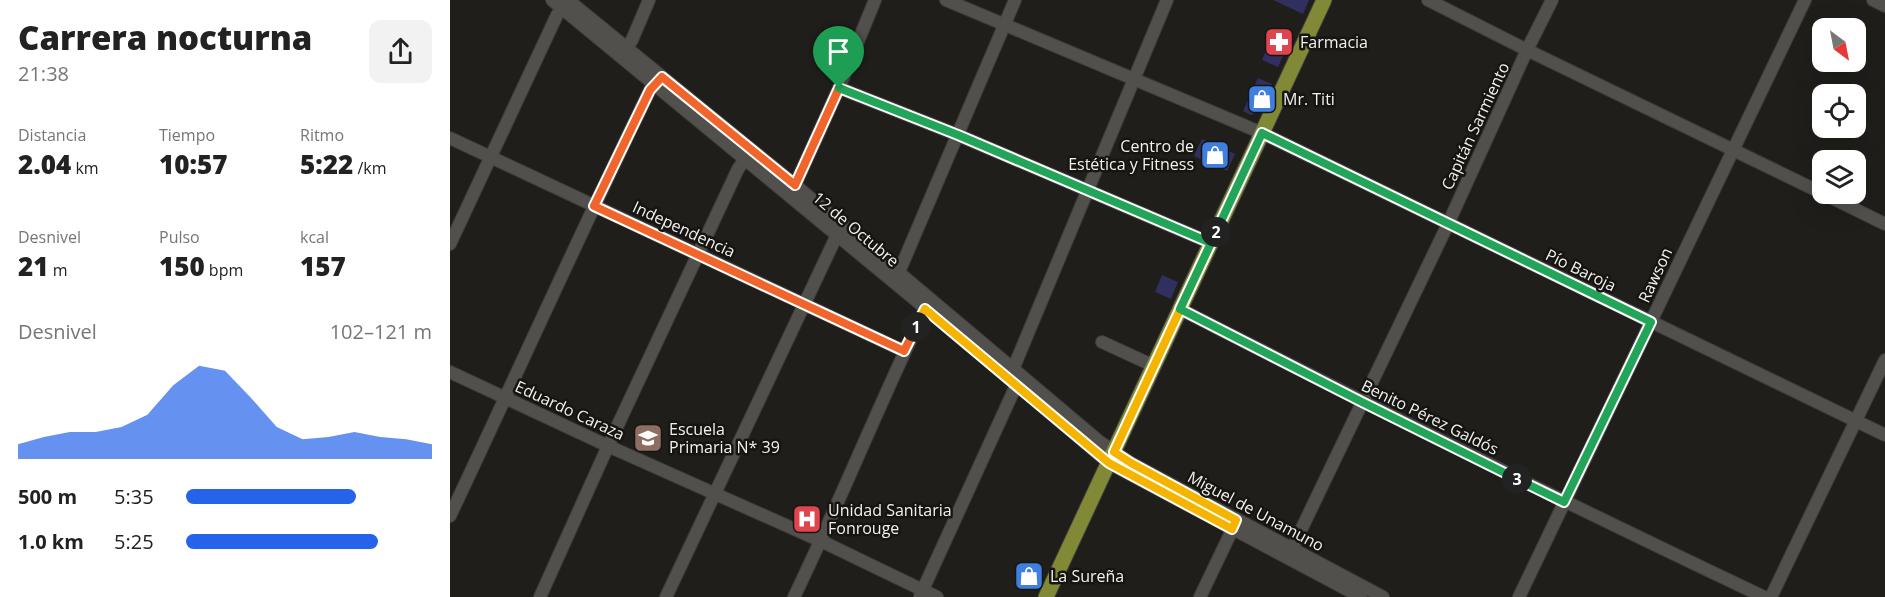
<!DOCTYPE html>
<html lang="es">
<meta charset="utf-8">
<style>
body{margin:0;font-family:"Open Sans",sans-serif;background:#f2f2f2;color:#222;height:100vh;display:flex;flex-direction:column;font-size:22px;white-space:nowrap}
*{box-sizing:border-box;margin:0}
p{font-size:20px;color:#767676}
.icon{flex:none;width:33px;height:33px;fill:none;stroke:currentColor;stroke-width:2;stroke-linecap:round;stroke-linejoin:round}
.map{position:relative;flex:1;overflow:hidden}
.panel{display:flex;flex-direction:column;background:#fff;width:450px}
.panel>*{flex:none}
.needle{width:39px;rotate:148deg}
.tools{position:absolute;left:1362px;top:18px;display:grid;gap:12px}
.tools a{display:grid;place-items:center;width:54px;height:54px;border-radius:12px;background:#fff;box-shadow:0 6px 24px #0002;font-size:30px}
.pin{position:absolute;display:grid;place-items:center;width:51px;height:51px;color:#fff;margin:-62px -26px;border-radius:50% 50% 50% 0;rotate:-45deg;box-shadow:0 0 6px #0007}
.pin .icon{rotate:45deg}
.km{position:absolute;width:30px;height:30px;margin:-15px;border-radius:50%;background:#222;color:#fff;font-size:16px;line-height:30px;text-align:center}
.round{display:grid;place-items:center;flex:none;width:63px;height:63px;border-radius:12px;background:#f2f2f2}
.head{display:flex;align-items:center;justify-content:space-between;height:102px;padding:0 18px}
h1{font-size:33px;font-weight:800;line-height:45px}
.stats{display:grid;grid-template-columns:repeat(3,1fr);gap:9px;height:102px;padding:6px 18px}
.stats div{display:grid;align-content:center}
.stats b{font-size:26px;font-weight:800}
.stats small{font-size:16px;font-weight:400}
.stats p{font-size:16px}
.chart{height:168px;padding:12px 18px}
.chart p{display:flex;justify-content:space-between}
.chart svg{width:100%;height:108px;margin-top:6px;fill:#2563eb;opacity:.7}
ul{padding:0 18px;list-style:none;font-size:20px}
li{display:grid;grid-template-columns:96px 72px 1fr;align-items:center;height:45px}
li i{height:15px;border-radius:8px;background:#2563eb}
main{display:flex;flex:1;min-height:0}
.map>svg:first-child{display:block}
</style>
<main>
<section class="panel">
<div class="head"><div><h1>Carrera nocturna</h1><p>21:38</p></div><a class="round"><svg class="icon" aria-label="share" viewBox="0 0 24 24"><path d="M12 15V3M7 8l5-5 5 5M5 13v7h14v-7"/></svg></a></div>
<div class="stats">
<div><p>Distancia</p><b>2.04<small> km</small></b></div>
<div><p>Tiempo</p><b>10:57</b></div>
<div><p>Ritmo</p><b>5:22<small> /km</small></b></div>
</div>
<div class="stats">
<div><p>Desnivel</p><b>21<small> m</small></b></div>
<div><p>Pulso</p><b>150<small> bpm</small></b></div>
<div><p>kcal</p><b>157</b></div>
</div>
<div class="chart"><p><span>Desnivel</span>102–121 m</p>
<svg viewBox="0 0 160 44" preserveAspectRatio="none"><path d="M0 44V38L10 35L20 33L30 33L40 31L50 26L60 14L70 6L80 8L90 19L100 31L110 36L120 35L130 33L140 35L150 36L160 38V44z"/></svg>
</div>
<ul>
<li><b>500 m</b>5:35<i style="width:69%"></i></li>
<li><b>1.0 km</b>5:25<i style="width:78%"></i></li>
</ul>
</section>
<div class="map">
<svg width="1435" height="597" viewBox="0 0 1435 597">
<rect width="100%" height="100%" fill="#1f1e1b"/>
<g fill="#312e60">
<polygon points="823,0 859,0 853,14"/>
<polygon points="824,31 841,39 828,67 812,60"/>
<polygon points="808,78 822,84 810,111 801,115 793,111"/>
<polygon points="752,139 785,154 777,171 744,156"/>
<polygon points="712,275 728,282 721,299 705,292"/>
<polygon points="571,563 594,575 586,588 564,577"/>
</g>
<g fill="none" stroke-linecap="round" stroke-linejoin="round">
<g stroke="#3c3b39" stroke-width="14">
<g id="minor">
<polyline points="102,0 560,378 659,463 911,597"/>
<polyline points="118,0 345,185 650,442 681,463 933,597"/>
<polyline points="496,0 812,133 1435,435"/>
<polyline points="978,0 1077,50 1372,193"/>
<polyline points="1423,0 1435,6"/>
<polyline points="173,53 182,40 199,0"/>
<polyline points="389,88 508,135 761,243"/>
<polyline points="0,138 454,351"/>
<polyline points="345,185 389,88 425,0"/>
<polyline points="1374,194 1435,224"/>
<polyline points="0,244 107,15 117,3"/>
<polyline points="445,278 449,272 565,0"/>
<path d="M730,309C924,408 1118,504 1314,597"/>
<polyline points="652,342 704,366"/>
<polyline points="0,372 158,446 371,541 487,597"/>
<polyline points="561,374 717,0"/>
<path d="M0,516C67,374 131,231 200,90L209,80"/>
<polyline points="838,557 998,224 1077,50 1102,0"/>
<polyline points="470,596 570,377"/>
<polyline points="90,597 158,446 288,169 295,159"/>
<polyline points="216,597 387,235"/>
<path d="M344,597C390,502 429,404 475,309L480,305"/>
<polyline points="750,597 785,524"/>
<polyline points="1069,597 1355,0"/>
<polyline points="1321,597 1435,360"/>
</g>
</g>
<g stroke="#3c3b39" stroke-width="17">
<polyline id="major" points="596,597 874,0"/>
</g>
<use href="#minor" stroke="#51504c" stroke-width="12"/>
<use href="#major" stroke="#818836" stroke-width="15"/>
</g>
<g fill="none" stroke-linecap="round" stroke-linejoin="round">
<g stroke="#fff" stroke-width="12">
<polyline id="split-1" points="389,88 345,185 212,77 200,90 144,206 454,351 466,327"/>
</g>
<g stroke="#fff" stroke-width="12">
<polyline id="split-2" points="466,327 475,309 659,463 782,529 786,520 681,463 664,452 766,232"/>
</g>
<g stroke="#fff" stroke-width="12">
<polyline id="split-3" points="766,232 812,133 1201,322 1114,502 1067,479"/>
</g>
<g stroke="#fff" stroke-width="12">
<polyline id="split-4" points="389,88 508,135 761,243 730,309 912,402 1067,479"/>
</g>
<use href="#split-1" stroke="#f0652b" stroke-width="8"/>
<use href="#split-2" stroke="#f5b400" stroke-width="8"/>
<use href="#split-3" stroke="#22a559" stroke-width="8"/>
<use href="#split-4" stroke="#22a559" stroke-width="8"/>
</g>
<defs>
<g id="pharmacy-square" transform="scale(1.5)"><rect x="-9" y="-9" width="18" height="18" rx="4" fill="#e0444e" stroke="#161512"/><path d="M-2-6h4v4h4v4h-4v4h-4v-4h-4v-4h4Z" fill="#fff"/></g>
<g id="shop-square" transform="scale(1.5)"><rect x="-9" y="-9" width="18" height="18" rx="4" fill="#3f7fe0" stroke="#161512"/><path d="M-5-2.5h2.3a2.7 3.5 0 0 1 5.4 0H5L5.5 6h-11ZM-1.5-2.5h3a1.5 2.3 0 0 0-3 0Z" fill="#fff"/></g>
<g id="school-square" transform="scale(1.5)"><rect x="-9" y="-9" width="18" height="18" rx="4" fill="#8d6e63" stroke="#161512"/><path d="M0-5L7-2L0 1L-7-2ZM-4 1L0 2.5L4 1V4Q0 6-4 4Z" fill="#fff"/></g>
<g id="hospital-square" transform="scale(1.5)"><rect x="-9" y="-9" width="18" height="18" rx="4" fill="#e0444e" stroke="#161512"/><path d="M-5-5h3v3.5h4V-5h3V5h-3V1.5h-4V5h-3Z" fill="#fff"/></g>
</defs>
<g fill-rule="evenodd">
<use href="#pharmacy-square" x="829" y="42"/>
<use href="#shop-square" x="812" y="99"/>
<use href="#shop-square" x="765" y="155"/>
<use href="#school-square" x="198" y="438"/>
<use href="#hospital-square" x="357" y="519"/>
<use href="#shop-square" x="579" y="576"/>
</g>
<g text-anchor="middle" dominant-baseline="central" stroke-width="5" stroke-linejoin="round" paint-order="stroke">
<g font-size="16" fill="#f1f1ee" stroke="#161512" text-anchor="start">
<text x="850" y="42">Farmacia</text>
<text x="833" y="99">Mr. Titi</text>
<text x="744" y="146" text-anchor="end">Centro de<tspan x="744" dy="18">Estética y Fitness</tspan></text>
<text x="219" y="429">Escuela<tspan x="219" dy="18">Primaria N* 39</tspan></text>
<text x="378" y="510">Unidad Sanitaria<tspan x="378" dy="18">Fonrouge</tspan></text>
<text x="600" y="576">La Sureña</text>
</g>
<g font-size="16" fill="#f1f1ee" stroke="#161512">
<text transform="translate(1025 126) rotate(-65)">Capitán Sarmiento</text>
<text transform="translate(234 229) rotate(25)">Independencia</text>
<text transform="translate(406 229) rotate(40)">12 de Octubre</text>
<text transform="translate(1131 270) rotate(26)">Pío Baroja</text>
<text transform="translate(1205 275) rotate(-65)">Rawson</text>
<text transform="translate(120 410) rotate(25)">Eduardo Caraza</text>
<text transform="translate(980 417) rotate(26)">Benito Pérez Galdós</text>
<text transform="translate(806 511) rotate(28)">Miguel de Unamuno</text>
</g>
</g>
</svg>
<div class="tools">
<a><svg class="needle" viewBox="-14 -14 28 28"><path d="M0-13l5 13h-10z" fill="#e53935"/><path d="M0 13l5-13h-10z" fill="#767676"/></svg></a>
<a><svg class="icon" aria-label="locate" viewBox="0 0 24 24"><circle cx="12" cy="12" r="6"/><path d="M12 2v4M12 18v4M2 12h4M18 12h4"/></svg></a>
<a><svg class="icon" aria-label="layers" viewBox="0 0 24 24"><path d="M12 4l9 5-9 5-9-5zM3 14l9 5 9-5"/></svg></a>
</div>
<div class="pin" style="left:389px;top:88px;background:#1e9e55"><svg class="icon" aria-label="arrive" viewBox="0 0 24 24"><path d="M6 21V4h12l-3 4 3 4H6"/></svg></div>
<b class="km" style="left:466px;top:327px">1</b>
<b class="km" style="left:766px;top:232px">2</b>
<b class="km" style="left:1067px;top:479px">3</b>
</div>
</main>
